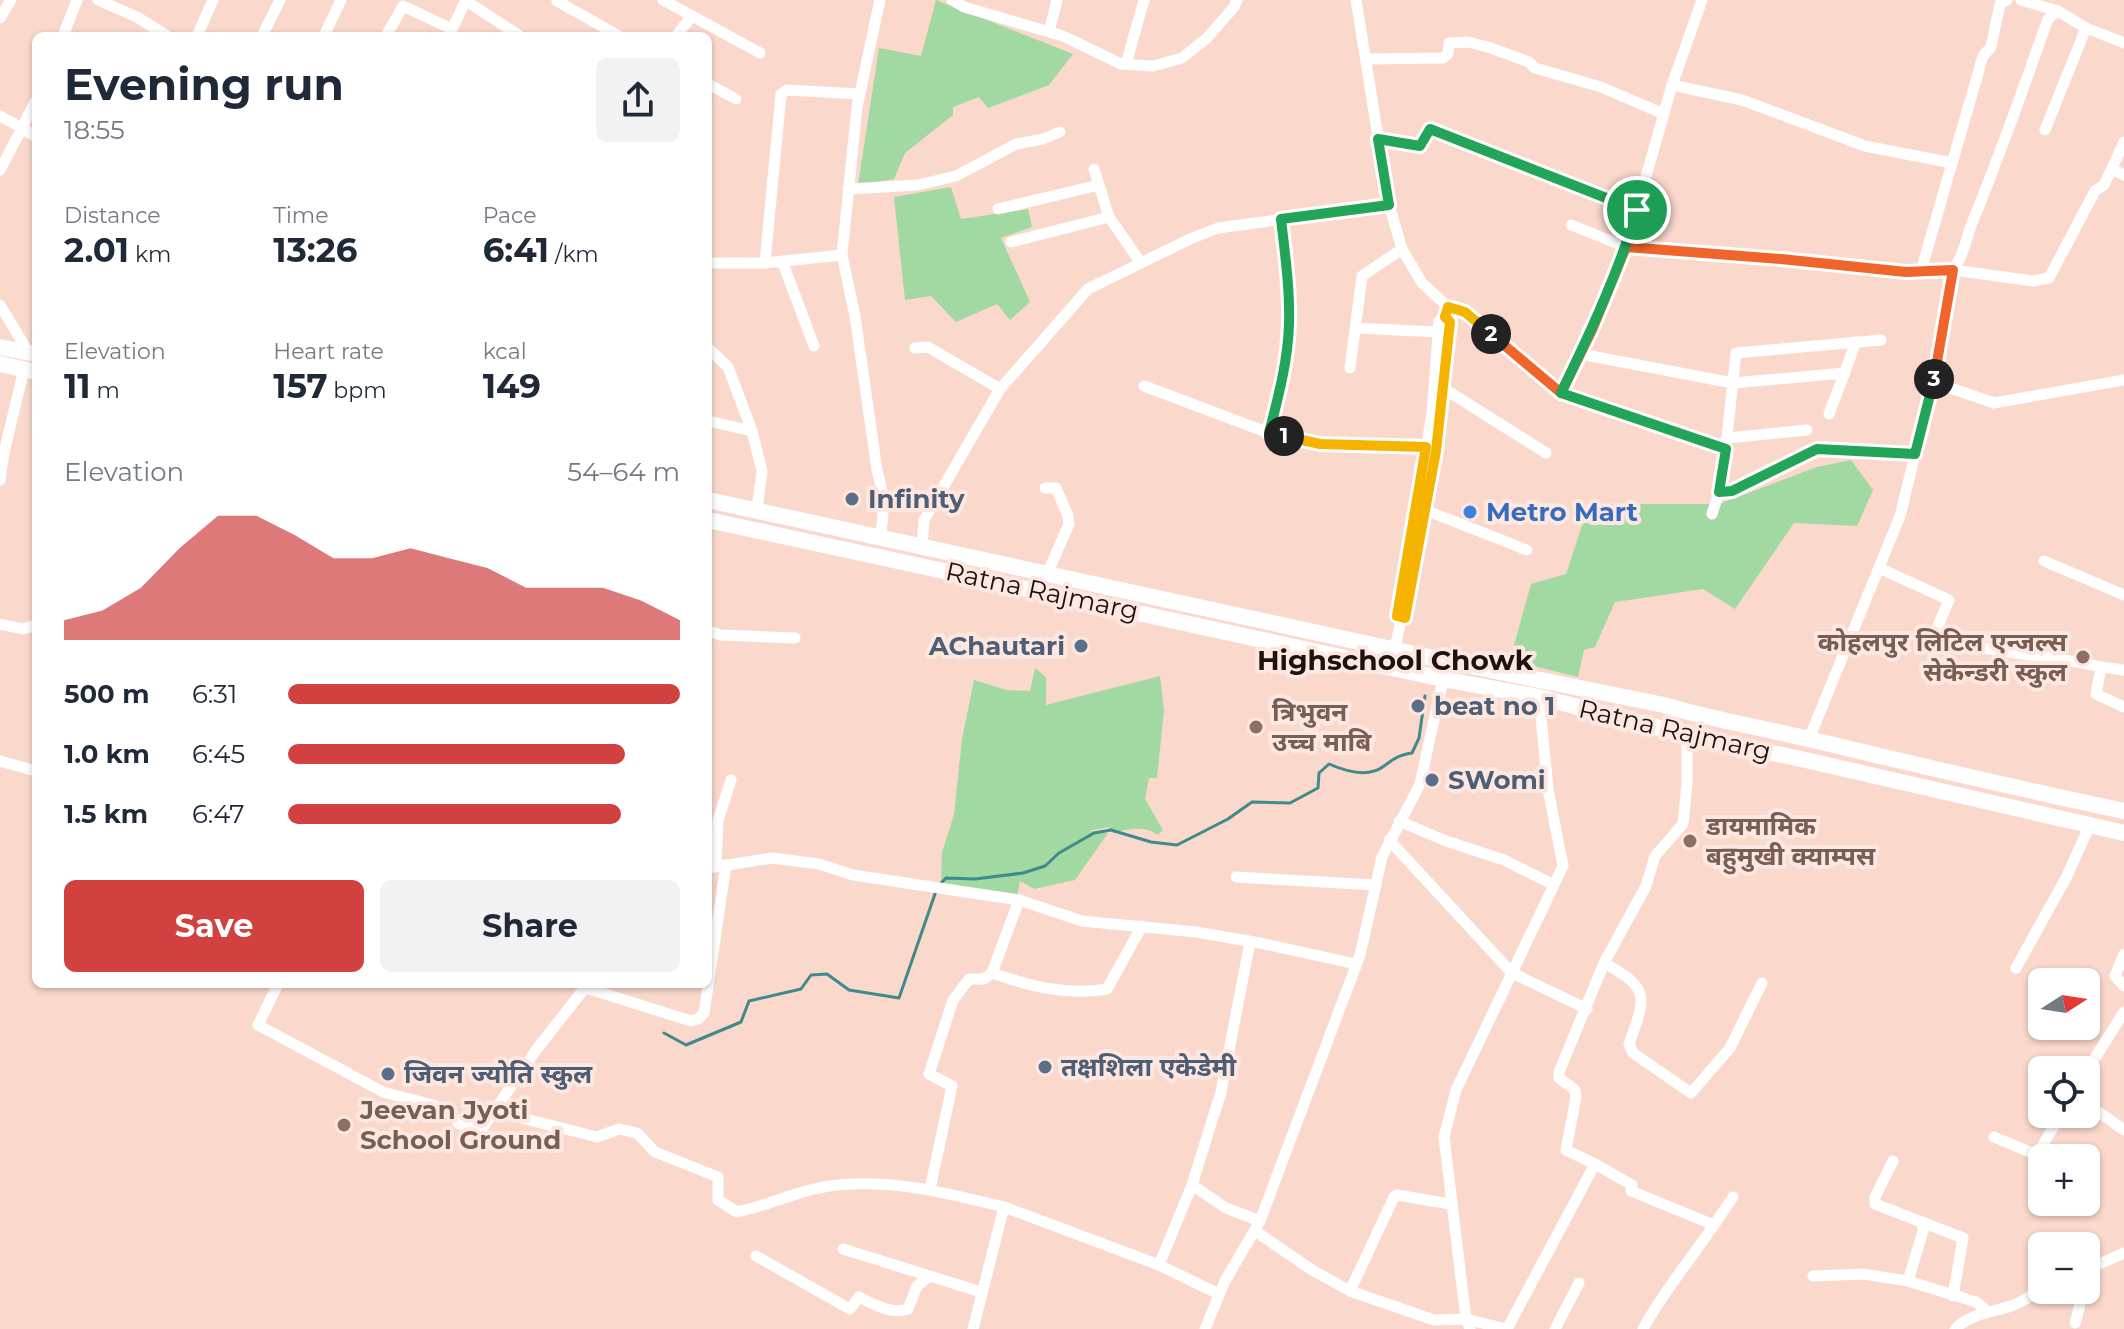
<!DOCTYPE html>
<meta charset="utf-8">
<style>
body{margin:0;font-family:Montserrat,"Noto Sans Devanagari",sans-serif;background:#f2f2f3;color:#1f2937;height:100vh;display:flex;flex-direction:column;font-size:30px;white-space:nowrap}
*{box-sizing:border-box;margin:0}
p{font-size:26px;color:#747a83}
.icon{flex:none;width:44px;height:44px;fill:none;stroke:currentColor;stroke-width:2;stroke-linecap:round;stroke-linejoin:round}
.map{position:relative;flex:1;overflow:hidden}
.side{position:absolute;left:32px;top:32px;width:680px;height:956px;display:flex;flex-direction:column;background:#fff;border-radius:12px;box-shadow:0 2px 6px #0004}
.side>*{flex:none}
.needle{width:52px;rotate:78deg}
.tools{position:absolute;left:2028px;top:968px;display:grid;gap:16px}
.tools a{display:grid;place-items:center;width:72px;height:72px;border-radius:12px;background:#fff;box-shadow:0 2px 6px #0004;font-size:40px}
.pin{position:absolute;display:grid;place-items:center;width:68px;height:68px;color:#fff;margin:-34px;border:4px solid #fff;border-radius:50%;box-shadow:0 2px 8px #0007}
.km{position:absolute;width:40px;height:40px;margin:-20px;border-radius:50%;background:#222;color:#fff;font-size:22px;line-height:40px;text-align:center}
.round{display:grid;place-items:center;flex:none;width:84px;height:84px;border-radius:12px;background:#f2f2f3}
.overview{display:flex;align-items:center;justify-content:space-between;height:136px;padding:0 32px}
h1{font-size:44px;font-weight:700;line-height:60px}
.figures{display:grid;grid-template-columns:repeat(3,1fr);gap:12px;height:136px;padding:8px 32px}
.figures div{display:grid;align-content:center}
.figures b{font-size:34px;font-weight:700}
.figures small{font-size:22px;font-weight:400}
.figures p{font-size:22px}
.chart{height:224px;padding:16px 32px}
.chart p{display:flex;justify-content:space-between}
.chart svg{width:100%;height:144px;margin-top:8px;fill:#d0413f;opacity:.7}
.action{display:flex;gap:16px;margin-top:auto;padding:16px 32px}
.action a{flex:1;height:92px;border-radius:12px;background:#d0413f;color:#fff;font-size:32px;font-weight:700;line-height:92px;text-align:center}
.action a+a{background:#f2f2f3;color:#1f2937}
ul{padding:0 32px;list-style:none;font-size:26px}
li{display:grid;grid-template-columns:128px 96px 1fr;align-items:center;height:60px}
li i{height:20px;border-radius:10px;background:#d0413f}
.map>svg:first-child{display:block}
</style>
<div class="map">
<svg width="2124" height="1329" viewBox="0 0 2124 1329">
<rect width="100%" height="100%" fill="#fad8cc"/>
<g fill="#a2d8a1">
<polygon points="936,0 1073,54 1049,85 988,108 979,97 953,107 953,115 905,153 894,179 858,185 879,48 921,56"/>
<polygon points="951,187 961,219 1028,209 1032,227 1001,238 1030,302 1010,320 997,304 956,322 931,296 905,300 894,197"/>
<polygon points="1851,460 1873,490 1857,526 1794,523 1735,609 1703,589 1615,602 1595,647 1584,650 1578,677 1510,660 1531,584 1566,574 1589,504 1719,504 1817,467"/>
<path d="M1035,668L1046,677V705L1160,676L1164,710L1157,778H1149L1145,799L1163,830L1158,835C1144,825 1129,829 1113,833L1108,827L1089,831L1108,833L1075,880L1034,889L1020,881L1017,896L941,886L942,852L954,815L962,739L974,680L1006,690L1030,691Z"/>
</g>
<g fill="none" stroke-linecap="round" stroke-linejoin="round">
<g stroke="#3f8a8b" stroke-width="3">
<path d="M940,884L946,878L975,879L1023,873L1045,866L1059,853L1094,833L1111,830L1151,842L1177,845L1228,819L1252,802L1290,803L1318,788L1319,773L1329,764C1345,771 1369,778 1384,766C1395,758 1399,755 1412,753L1419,738L1425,696"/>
<polyline points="664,1033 686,1045 741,1022 749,1001 801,989 811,975 827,974 849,990 899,998 936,891"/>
</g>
<g stroke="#fff" stroke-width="11">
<polyline points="98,0 137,17 167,36"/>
<polyline points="663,0 760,53"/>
<polyline points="952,0 964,7 1063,36 1121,64 1153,66 1182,58 1207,38 1234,7 1237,0"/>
<polyline points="1356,0 1389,205 1402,249 1422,283 1448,307 1465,312 1561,393 1726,449"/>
<polyline points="2021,0 2058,11"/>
<polyline points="466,1 520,36"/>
<polyline points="557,1 619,36"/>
<polyline points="0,18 11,0"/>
<polyline points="2086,28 2124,43"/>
<polyline points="1049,32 1057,0"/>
<polyline points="63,36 77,0"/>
<polyline points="197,36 213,0"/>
<polyline points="262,36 280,0"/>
<polyline points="324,36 341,0"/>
<polyline points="386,36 403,6 452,29 466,0"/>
<polyline points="676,36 692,16"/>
<polyline points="1366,59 1443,58 1448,54 1449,43 1468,42 1488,47 1529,62 1535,68 1601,87 1664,114"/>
<polyline points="1126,64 1144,0"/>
<polyline points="708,84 736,99"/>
<polyline points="1672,85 1742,100 1865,146 1952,163"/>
<polyline points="36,100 22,128 36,137"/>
<polyline points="0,116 22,128 0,170"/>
<polyline points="1378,139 1420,146 1430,129 1637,210"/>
<polyline points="1094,169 1109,217 1141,263"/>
<polyline points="2112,169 2124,175"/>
<polyline points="848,189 918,185 956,176 1016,144 1043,139 1060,132"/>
<polyline points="998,209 1099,185"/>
<path d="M1281,219C1285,254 1290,289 1289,324C1288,361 1278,398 1269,433L1320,444L1426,447"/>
<polyline points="1571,225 1626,247 1781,259 1906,272 1953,270 2033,281 2049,278 2095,191 2104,185 2124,142"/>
<polyline points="1011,242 1109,217"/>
<polyline points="782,261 814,346"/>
<polyline points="708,263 765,263 842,255"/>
<polyline points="765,263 781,94 787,90 860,94"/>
<polyline points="1921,271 1983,56 1991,47 2000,4 2007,0"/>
<polyline points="0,305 29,353"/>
<polygon points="1446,317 1450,322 1436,451 1405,616 1401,619 1397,616 1398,612 1432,414 1439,321"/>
<polyline points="1356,328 1438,332"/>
<polyline points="708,348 728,367 752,431 762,471 757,509"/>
<polyline points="915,348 928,347 1000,389"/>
<polyline points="1580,354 1733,383 1845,373"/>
<polyline points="1350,368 1362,276 1402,249"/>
<polyline points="1933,382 1994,403 2124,380"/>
<polyline points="1144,386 1269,433"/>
<polyline points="1443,388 1546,453"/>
<polyline points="1561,393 1592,330 1626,247 1672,85 1702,0"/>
<polyline points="1829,414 1856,342"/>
<polyline points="708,421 752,431"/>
<polyline points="1727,438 1807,430"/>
<polyline points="0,480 4,453 24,369"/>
<polyline points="1045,488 1056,488 1068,516 1069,524 1047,574"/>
<polyline points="1719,492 1732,491 1817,449 1915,454"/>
<polyline points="1425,510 1527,550"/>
<polyline points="1712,514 1722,483 1736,353 1881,340"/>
<path d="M880,537C885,512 884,494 877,470L855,316L842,255L857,107L880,0"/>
<polyline points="922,547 924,520 1000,389 1088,289 1190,239 1218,228 1389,205"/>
<polyline points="2044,561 2124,595"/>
<path d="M1879,568L1949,600L1934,635C1988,655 2045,653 2101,667L2096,694L2124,707"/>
<polyline points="0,624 23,629 36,625"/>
<polyline points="708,631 721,635 795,638"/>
<polyline points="1395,649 1401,619"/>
<polyline points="2101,667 2124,670"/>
<path d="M1809,739L1900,516L1933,382L1953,270C1965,254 1966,236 1974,218C2001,153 2024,86 2048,19L2058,11L2086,28L2045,130"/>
<polyline points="0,761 36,771"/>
<polyline points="1399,821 1446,841 1504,860 1552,884"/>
<polyline points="1389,840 1512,973 1587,1009"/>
<polyline points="716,866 718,820 731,780"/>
<polyline points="708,868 772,858 819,864 853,875 1019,900 1082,921 1196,932 1260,943 1356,964"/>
<polyline points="1236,877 1376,885"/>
<polyline points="2124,954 2115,976 2124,986"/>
<path d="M1604,963C1652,989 1645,998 1629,1044L1633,1053L1691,1093L1730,1048L1762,983"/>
<polyline points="2016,968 2066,878 2090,825"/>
<path d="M992,973C1030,986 1067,996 1107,989L1142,926"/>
<polyline points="278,984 258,1025 383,1092 448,1109 459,1124 482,1129 536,1050 588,984"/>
<polyline points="586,988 691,1021 698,1019 704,1013 726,865"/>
<polyline points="2086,1072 2124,1012"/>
<polyline points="2086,1103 2124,1130"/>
<path d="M494,1111L597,1137L619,1129L637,1133L655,1152L718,1177V1200L737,1212C771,1205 803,1188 838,1185C895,1179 950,1194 1004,1207"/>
<polyline points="1994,1137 2037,1155 2061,1114"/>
<polyline points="1893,1161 1875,1197 1875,1204 1963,1238 1953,1296"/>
<polyline points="1595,1164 1632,1185 1631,1191 1714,1225 1733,1197"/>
<polyline points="1192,1185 1221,1092 1250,942"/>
<polyline points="930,1189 952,1086 929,1074 953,1000 969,979 984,979 992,973 1019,900"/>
<polyline points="1255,1231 1312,1270 1350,1291 1434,1320 1466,1319 1507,1329"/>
<polyline points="843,1249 981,1292"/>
<path d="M756,1256L850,1309L859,1297C874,1304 891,1315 908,1309L917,1286L929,1276"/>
<polyline points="1159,1265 1192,1185 1226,1208 1260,1221"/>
<polyline points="2086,1270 2124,1253"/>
<polyline points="1813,1276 1863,1274 1908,1281 1976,1302 1988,1312"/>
<polyline points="1908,1281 1923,1231 1923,1222"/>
<polyline points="1350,1291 1394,1197 1397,1195 1450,1204"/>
<polyline points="2075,1323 2084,1290"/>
<polyline points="973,1329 1004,1207 1159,1265 1219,1294"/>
<polyline points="1205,1329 1225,1281 1260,1221 1360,955 1382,857 1420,784 1443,679"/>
<polyline points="1470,1329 1466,1319 1444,1137 1456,1090 1563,866 1548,789 1539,697"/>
<polyline points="1507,1329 1595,1164 1566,1150 1576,1097 1575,1090 1559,1078 1559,1072 1604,963 1646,886 1655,856 1683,824 1687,783 1687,735"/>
<polyline points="1555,1329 1579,1283"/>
<path d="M1643,1329C1663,1292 1690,1260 1714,1225"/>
<path d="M1955,1329C1970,1313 1995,1312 2014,1305C2024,1301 2033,1294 2042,1289"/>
</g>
<g stroke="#fff" stroke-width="16">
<polyline points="0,347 36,354"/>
<polyline points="0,364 36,372"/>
<path d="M708,500L1456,663L1664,705C1713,720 1764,728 1813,740C1917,765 2020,789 2124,811"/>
<polyline points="708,520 1443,679 1539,697 1687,735 1801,759 2124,833"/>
</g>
</g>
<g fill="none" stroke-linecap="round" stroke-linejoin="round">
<g stroke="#fff" stroke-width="16">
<path id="split-1" d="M1284,436L1269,433C1278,398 1288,361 1289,324C1290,289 1285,254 1281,219L1389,205L1378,139L1420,146L1430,129L1637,210"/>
</g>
<g stroke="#fff" stroke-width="16">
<polyline id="split-2" points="1284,436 1320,444 1426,447 1397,616 1405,618 1436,451 1450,322 1445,317 1448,307 1465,312 1491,334"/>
</g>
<g stroke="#fff" stroke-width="16">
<polyline id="split-3" points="1491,334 1561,393 1592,330 1626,247 1781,259 1906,272 1953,270 1934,379"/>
</g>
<g stroke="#fff" stroke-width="16">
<path id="split-4" d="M1637,210C1618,274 1590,333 1561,393L1726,449L1719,492L1732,491L1817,449L1915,454L1934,379"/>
</g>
<use href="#split-1" stroke="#22a559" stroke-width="10"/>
<use href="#split-2" stroke="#f5b400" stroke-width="10"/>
<use href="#split-3" stroke="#f0652b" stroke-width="10"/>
<use href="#split-4" stroke="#22a559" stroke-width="10"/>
</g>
<g fill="#5c6f8a" stroke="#fde8e1" stroke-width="3">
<circle cx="852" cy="499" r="8"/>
<circle cx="1081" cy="646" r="8"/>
<circle cx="1418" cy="706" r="8"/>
<circle cx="1432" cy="780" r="8"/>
<circle cx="1045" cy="1067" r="8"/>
<circle cx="388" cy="1074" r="8"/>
</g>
<circle fill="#3f7fe0" stroke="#fde8e1" stroke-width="3" cx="1470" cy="512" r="8"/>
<g fill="#8d6e63" stroke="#fde8e1" stroke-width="3">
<circle cx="2083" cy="657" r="8"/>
<circle cx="1256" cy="727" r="8"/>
<circle cx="1690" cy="841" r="8"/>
<circle cx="344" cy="1125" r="8"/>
</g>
<g text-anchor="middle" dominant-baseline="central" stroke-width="8" stroke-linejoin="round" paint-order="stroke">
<g font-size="26" font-weight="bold" fill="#4e5e75" stroke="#fde8e1" text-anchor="start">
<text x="868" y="499">Infinity</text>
<text x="1065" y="646" text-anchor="end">AChautari</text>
<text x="1434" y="706">beat no 1</text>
<text x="1448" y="780">SWomi</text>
<text x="1061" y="1067">तक्षशिला एकेडेमी</text>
<text x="404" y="1074">जिवन ज्योति स्कुल</text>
</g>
<g font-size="26" font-weight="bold" fill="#366cbe" stroke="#fde8e1" text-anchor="start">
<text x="1486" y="512">Metro Mart</text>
</g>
<g font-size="26" fill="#1d120e" stroke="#fde8e1">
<text transform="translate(1042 591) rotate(12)">Ratna Rajmarg</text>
<text transform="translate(1675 730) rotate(13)">Ratna Rajmarg</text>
</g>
<g font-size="26" font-weight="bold" fill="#785e54" stroke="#fde8e1" text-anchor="start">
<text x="2067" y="642" text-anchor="end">कोहलपुर लिटिल एन्जल्स<tspan x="2067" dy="30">सेकेन्डरी स्कुल</tspan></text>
<text x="1272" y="712">त्रिभुवन<tspan x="1272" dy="30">उच्च माबि</tspan></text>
<text x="1706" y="826">डायमामिक<tspan x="1706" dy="30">बहुमुखी क्याम्पस</tspan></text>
<text x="360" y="1110">Jeevan Jyoti<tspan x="360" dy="30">School Ground</tspan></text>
</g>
<g font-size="28" font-weight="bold" fill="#1d120e" stroke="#fde8e1">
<text x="1395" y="660">Highschool Chowk</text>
</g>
</g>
</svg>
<div class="tools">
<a><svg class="needle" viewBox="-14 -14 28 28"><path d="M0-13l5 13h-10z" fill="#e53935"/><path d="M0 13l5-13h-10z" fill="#747a83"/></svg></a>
<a><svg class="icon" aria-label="locate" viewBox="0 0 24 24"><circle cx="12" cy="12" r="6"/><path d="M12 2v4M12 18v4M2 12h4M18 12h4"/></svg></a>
<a>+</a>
<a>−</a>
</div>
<div class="pin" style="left:1637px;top:210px;background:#1e9e55"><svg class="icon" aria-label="arrive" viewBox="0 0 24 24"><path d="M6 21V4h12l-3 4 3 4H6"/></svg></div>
<b class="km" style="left:1284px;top:436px">1</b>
<b class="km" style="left:1491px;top:334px">2</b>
<b class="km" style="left:1934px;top:379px">3</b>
<section class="side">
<div class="overview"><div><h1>Evening run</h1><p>18:55</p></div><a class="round"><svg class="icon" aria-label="share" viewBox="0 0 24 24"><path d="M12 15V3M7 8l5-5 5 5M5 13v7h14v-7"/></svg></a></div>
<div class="figures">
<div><p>Distance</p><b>2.01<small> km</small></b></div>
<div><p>Time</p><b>13:26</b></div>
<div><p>Pace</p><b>6:41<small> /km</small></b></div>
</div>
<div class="figures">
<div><p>Elevation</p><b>11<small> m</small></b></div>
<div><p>Heart rate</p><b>157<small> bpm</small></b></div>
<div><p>kcal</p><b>149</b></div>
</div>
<div class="chart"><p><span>Elevation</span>54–64 m</p>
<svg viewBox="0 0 160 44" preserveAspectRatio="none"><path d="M0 44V38L10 35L20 28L30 16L40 6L50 6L60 12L70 19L80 19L90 16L100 19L110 22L120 28L130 28L140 28L150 32L160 38V44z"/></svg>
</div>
<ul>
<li><b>500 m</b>6:31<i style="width:100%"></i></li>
<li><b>1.0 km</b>6:45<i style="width:86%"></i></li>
<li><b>1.5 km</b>6:47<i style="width:85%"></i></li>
</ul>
<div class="action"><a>Save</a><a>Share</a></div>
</section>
</div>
